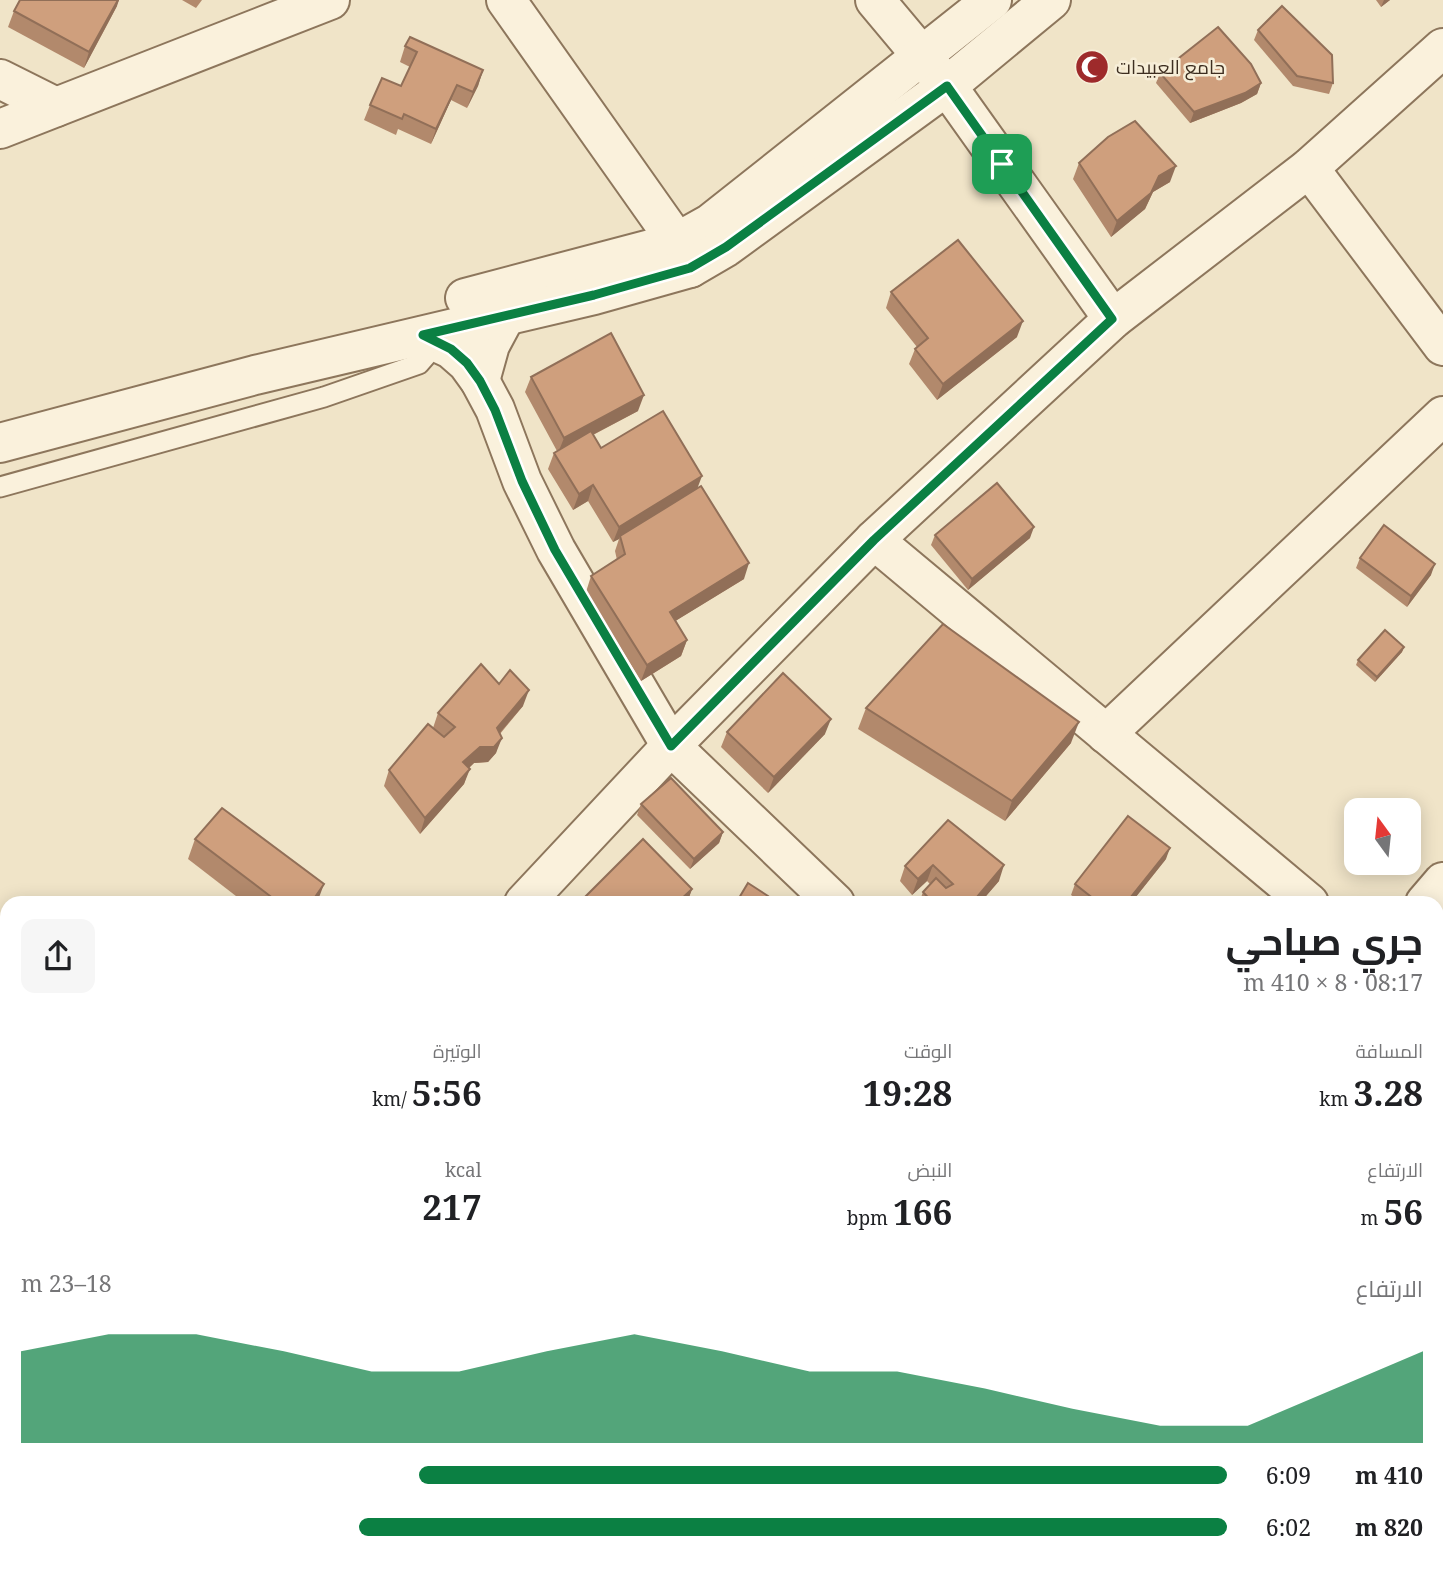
<!DOCTYPE html>
<html lang="ar">
<meta charset="utf-8">
<style>
body{margin:0;font-family:"Noto Serif",Cairo,serif;background:#f6f6f6;color:#202124;direction:rtl;height:100vh;display:flex;flex-direction:column;font-size:26px;white-space:nowrap}
*{box-sizing:border-box;margin:0}
p{font-size:23px;color:#757577}
.icon{flex:none;width:38px;height:38px;fill:none;stroke:currentColor;stroke-width:2;stroke-linecap:round;stroke-linejoin:round}
.map{position:relative;flex:1;overflow:hidden;direction:ltr}
.side{position:absolute;left:0px;top:896px;width:1444px;height:674px;display:flex;flex-direction:column;background:#fff;border-radius:21px 21px 0 0;box-shadow:0 4px 18px #0003;direction:rtl}
.side>*{flex:none}
.needle{width:46px;rotate:345deg}
.controls{position:absolute;left:1344px;top:798px;display:grid;gap:14px}
.controls a{display:grid;place-items:center;width:77px;height:77px;border-radius:14px;background:#fff;box-shadow:0 4px 18px #0003;font-size:35px}
.pin{position:absolute;display:grid;place-items:center;width:60px;height:60px;color:#fff;margin:-30px;border-radius:14px;box-shadow:0 4px 10px #0006}
.round{display:grid;place-items:center;flex:none;width:74px;height:74px;border-radius:14px;background:#f6f6f6}
.overview{display:flex;align-items:center;justify-content:space-between;height:119px;padding:0 21px}
h1{font-size:38px;font-weight:700;line-height:52px}
.stats{display:grid;grid-template-columns:repeat(3,1fr);gap:10px;height:119px;padding:7px 21px}
.stats div{display:grid;align-content:center}
.stats b{font-size:35px;font-weight:700}
.stats small{font-size:19px;font-weight:400}
.stats p{font-size:19px}
.chart{height:196px;padding:14px 21px}
.chart p{display:flex;justify-content:space-between}
.chart svg{width:100%;height:126px;margin-top:7px;fill:#0b8043;opacity:.7}
ul{padding:0 21px;list-style:none;font-size:23px}
li{display:grid;grid-template-columns:112px 84px 1fr;align-items:center;height:52px}
li i{height:18px;border-radius:9px;background:#0b8043}
.map>svg:first-child{display:block}
</style>
<div class="map">
<svg width="1443" height="1569" viewBox="0 0 1443 1569">
<rect width="100%" height="100%" fill="#f0e4c8"/>
<g fill="none" stroke-linecap="round" stroke-linejoin="round">
<g stroke="#8d765c" stroke-width="23">
<polyline id="service" points="0,487 324,397 419,364 426,356 423,336"/>
</g>
<g stroke="#8d765c" stroke-width="42">
<g id="minor">
<polyline points="506,0 677,242 690,268"/>
<polyline points="875,0 947,86 1113,319"/>
<polyline points="0,79 56,107"/>
<polyline points="0,129 330,0"/>
<polyline points="1309,168 1443,346"/>
<polyline points="423,336 451,349 467,363 480,381 495,409 522,481 556,550 671,746 835,903"/>
<polyline points="480,381 490,345 506,315"/>
<polyline points="874,540 1309,903"/>
<polyline points="1106,734 1443,416"/>
<polyline points="524,903 671,746 874,540 1113,319 1309,168 1443,48"/>
<polyline points="1425,903 1443,882"/>
<polyline points="0,1108 7,1113"/>
<polyline points="0,1150 7,1155"/>
<polyline points="564,1563 573,1569"/>
<polyline points="630,1563 638,1569"/>
<polyline points="1287,1563 1297,1569"/>
<polyline points="125,1569 126,1563"/>
<polyline points="880,1569 884,1563"/>
</g>
</g>
<g stroke="#8d765c" stroke-width="42">
<g id="tertiary">
<polyline points="465,298 677,242 711,223 992,0"/>
<polyline points="0,443 255,375 594,295 690,268 726,247 947,86 1051,0"/>
<polyline points="1437,1480 1443,1464"/>
<polyline points="1403,1569 1405,1563"/>
<polyline points="1440,1569 1443,1562"/>
</g>
</g>
<use href="#service" stroke="#faf1dc" stroke-width="19"/>
<use href="#minor" stroke="#faf1dc" stroke-width="38"/>
<use href="#tertiary" stroke="#faf1dc" stroke-width="38"/>
</g>
<g fill="#b2896c">
<polygon points="182,0 202,0 196,8"/>
<polygon points="1376,0 1390,0 1381,7"/>
<polygon points="117,6 84,68 8,27 14,11"/>
<polygon points="1258,30 1333,83 1329,94 1293,86 1254,40"/>
<polygon points="405,46 483,70 478,86 467,108 451,100 431,144 398,129 396,135 364,120 370,105 401,86 410,67 400,62"/>
<polygon points="1160,73 1261,83 1257,94 1241,103 1190,123 1156,83"/>
<polygon points="1079,163 1170,182 1153,192 1145,209 1111,237 1073,179"/>
<polygon points="891,292 1017,337 937,400 909,364 915,349 917,347 886,308"/>
<polygon points="531,377 638,411 593,435 601,448 698,488 744,579 675,621 687,640 681,656 641,681 586,592 591,576 617,560 615,551 619,539 613,542 588,501 573,510 548,469 554,453 557,451 525,392"/>
<polygon points="935,535 1030,538 968,590 931,545"/>
<polygon points="1360,558 1431,575 1407,607 1356,568"/>
<polygon points="1404,647 1402,652 1375,682 1356,665 1358,660"/>
<polygon points="499,684 523,706 500,734 496,753 488,762 474,763 469,768 464,784 420,834 384,786 389,770 433,728 438,713"/>
<polygon points="866,708 1071,743 1005,821 858,729"/>
<polygon points="727,732 825,734 768,793 721,747"/>
<polygon points="641,804 723,832 719,843 690,869 637,815"/>
<polygon points="948,820 999,881 980,903 919,903 923,892 930,884 927,881 912,895 900,881 905,866"/>
<polygon points="195,839 317,903 245,903 188,859"/>
<polygon points="1166,859 1131,903 1082,903 1071,895 1075,884"/>
<polygon points="692,889 687,903 584,903 586,896"/>
<polygon points="1437,1067 1443,1070 1443,1178 1437,1175"/>
<polygon points="209,1563 358,1563 354,1569 220,1569"/>
<polygon points="916,1563 1010,1563 1005,1569 914,1569"/>
</g>
<g fill="#916f58">
<polygon points="118,0 119,0 117,6 84,68 89,52"/>
<polygon points="1384,0 1390,0 1381,7"/>
<polygon points="483,70 478,86 467,108 473,92"/>
<polygon points="1261,83 1257,94 1241,103 1190,123 1194,112"/>
<polygon points="457,85 451,100 431,144 436,129"/>
<polygon points="1176,166 1170,182 1153,192 1145,209 1111,237 1117,221 1159,176"/>
<polygon points="1023,321 1017,337 937,400 943,384"/>
<polygon points="644,395 638,411 558,453 564,438"/>
<polygon points="702,476 696,492 620,536 619,539 613,542 619,527"/>
<polygon points="593,485 588,501 573,510 579,494"/>
<polygon points="1034,527 1030,538 968,590 972,579"/>
<polygon points="749,563 744,579 664,628 670,612"/>
<polygon points="1435,564 1431,575 1407,607 1411,596"/>
<polygon points="687,640 681,656 641,681 647,665"/>
<polygon points="1404,647 1402,652 1375,682 1377,677"/>
<polygon points="529,690 523,706 491,743 497,728"/>
<polygon points="831,719 825,734 768,793 774,777"/>
<polygon points="1079,722 1071,743 1005,821 1012,801"/>
<polygon points="502,738 496,753 488,762 474,763 458,778 463,762 480,747"/>
<polygon points="470,769 464,784 420,834 425,818"/>
<polygon points="723,832 719,843 690,869 694,859"/>
<polygon points="1170,848 1166,859 1131,903 1126,903"/>
<polygon points="933,865 927,881 912,895 918,879"/>
<polygon points="1004,865 999,881 980,903 972,903"/>
<polygon points="324,884 317,903 311,903"/>
<polygon points="692,889 687,903 677,903"/>
<polygon points="1443,1246 1443,1250 1437,1263 1437,1258"/>
<polygon points="1443,1302 1440,1312 1437,1319 1437,1314"/>
<polygon points="353,1563 358,1563 354,1569 349,1569"/>
<polygon points="1002,1563 1010,1563 1005,1569 997,1569"/>
</g>
<g fill="#cf9f7d" stroke="#916f58" stroke-width="2">
<polygon points="20,0 118,0 89,52 14,11"/>
<polygon points="1282,6 1332,55 1333,83 1297,76 1258,30"/>
<polygon points="1218,27 1251,64 1261,83 1245,93 1194,112 1160,73"/>
<polygon points="410,37 483,70 473,92 457,85 436,129 404,114 402,119 370,105 382,78 401,86 417,52 405,46"/>
<polygon points="1135,121 1176,166 1159,176 1151,193 1117,221 1079,163 1108,137"/>
<polygon points="958,240 1023,321 943,384 915,349 928,338 891,292"/>
<polygon points="611,333 644,395 564,438 531,377"/>
<polygon points="663,411 702,476 619,527 593,485 579,494 554,453 591,431 601,448"/>
<polygon points="997,483 1034,527 972,579 935,535"/>
<polygon points="701,486 749,563 670,612 687,640 647,665 591,576 625,554 620,536"/>
<polygon points="1384,525 1435,564 1411,596 1360,558"/>
<polygon points="943,624 1079,722 1012,801 866,708"/>
<polygon points="1385,630 1404,647 1377,677 1358,660"/>
<polygon points="481,664 499,684 510,670 529,690 497,728 502,738 494,747 480,747 463,762 470,769 425,818 389,770 428,724 444,737 455,727 438,713"/>
<polygon points="783,673 831,719 774,777 727,732"/>
<polygon points="671,778 723,832 694,859 641,804"/>
<polygon points="222,808 324,884 311,903 270,903 274,899 195,839"/>
<polygon points="1128,816 1170,848 1126,903 1099,903 1075,884"/>
<polygon points="948,820 1004,865 972,903 933,903 923,892 936,878 946,888 953,884 933,865 918,879 905,866"/>
<polygon points="643,839 692,889 677,903 595,903 586,896"/>
<polygon points="748,883 768,896 764,903 736,903"/>
<polygon points="1437,1067 1443,1070 1443,1166 1437,1162"/>
<polygon points="1437,1190 1443,1193 1443,1246 1437,1258"/>
<polygon points="1437,1292 1443,1295 1443,1302 1437,1314"/>
<polygon points="251,1563 353,1563 349,1569 261,1569"/>
<polygon points="919,1563 1002,1563 997,1569 925,1569"/>
</g>
<g fill="none" stroke-linecap="round" stroke-linejoin="round">
<g stroke="#fff" stroke-width="14">
<polygon id="route" points="947,86 1112,319 874,540 671,746 555,550 522,481 495,410 480,381 467,363 451,349 423,335 594,295 690,268 726,247"/>
</g>
<use href="#route" stroke="#0b8043" stroke-width="9"/>
</g>
<defs>
<g id="mosque-disc" transform="scale(1.75)"><circle r="9.5" fill="#9e2a2b" stroke="#f7eed8"/><path d="M3.5-4.9A6 6 0 1 0 3.5 4.9A5 5 0 1 1 3.5-4.9Z" fill="#fff"/></g>
</defs>
<g fill-rule="evenodd">
<use href="#mosque-disc" x="1092" y="67"/>
</g>
<g text-anchor="middle" dominant-baseline="central" stroke-width="5" stroke-linejoin="round" paint-order="stroke">
<g font-size="19" fill="#3d2e20" stroke="#f7eed8" text-anchor="start">
<text x="1116" y="67">جامع العبيدات</text>
</g>
</g>
</svg>
<div class="controls">
<a><svg class="needle" viewBox="-14 -14 28 28"><path d="M0-13l5 13h-10z" fill="#e53935"/><path d="M0 13l5-13h-10z" fill="#757577"/></svg></a>
</div>
<div class="pin" style="left:1002px;top:164px;background:#1e9e55"><svg class="icon" aria-label="arrive" viewBox="0 0 24 24"><path d="M6 21V4h12l-3 4 3 4H6"/></svg></div>
<section class="side">
<div class="overview"><div><h1>جري صباحي</h1><p>08:17 · 8 × 410 m</p></div><a class="round"><svg class="icon" aria-label="share" viewBox="0 0 24 24"><path d="M12 15V3M7 8l5-5 5 5M5 13v7h14v-7"/></svg></a></div>
<div class="stats">
<div><p>المسافة</p><b>3.28<small> km</small></b></div>
<div><p>الوقت</p><b>19:28</b></div>
<div><p>الوتيرة</p><b>5:56<small> /km</small></b></div>
</div>
<div class="stats">
<div><p>الارتفاع</p><b>56<small> m</small></b></div>
<div><p>النبض</p><b>166<small> bpm</small></b></div>
<div><p>kcal</p><b>217</b></div>
</div>
<div class="chart"><p><span>الارتفاع</span>18–23 m</p>
<svg viewBox="0 0 160 44" preserveAspectRatio="none"><path d="M0 44V12L10 6L20 6L30 12L40 19L50 19L60 12L70 6L80 12L90 19L100 19L110 25L120 32L130 38L140 38L150 25L160 12V44z"/></svg>
</div>
<ul>
<li><b>410 m</b>6:09<i style="width:67%"></i></li>
<li><b>820 m</b>6:02<i style="width:72%"></i></li>
</ul>
</section>
</div>
